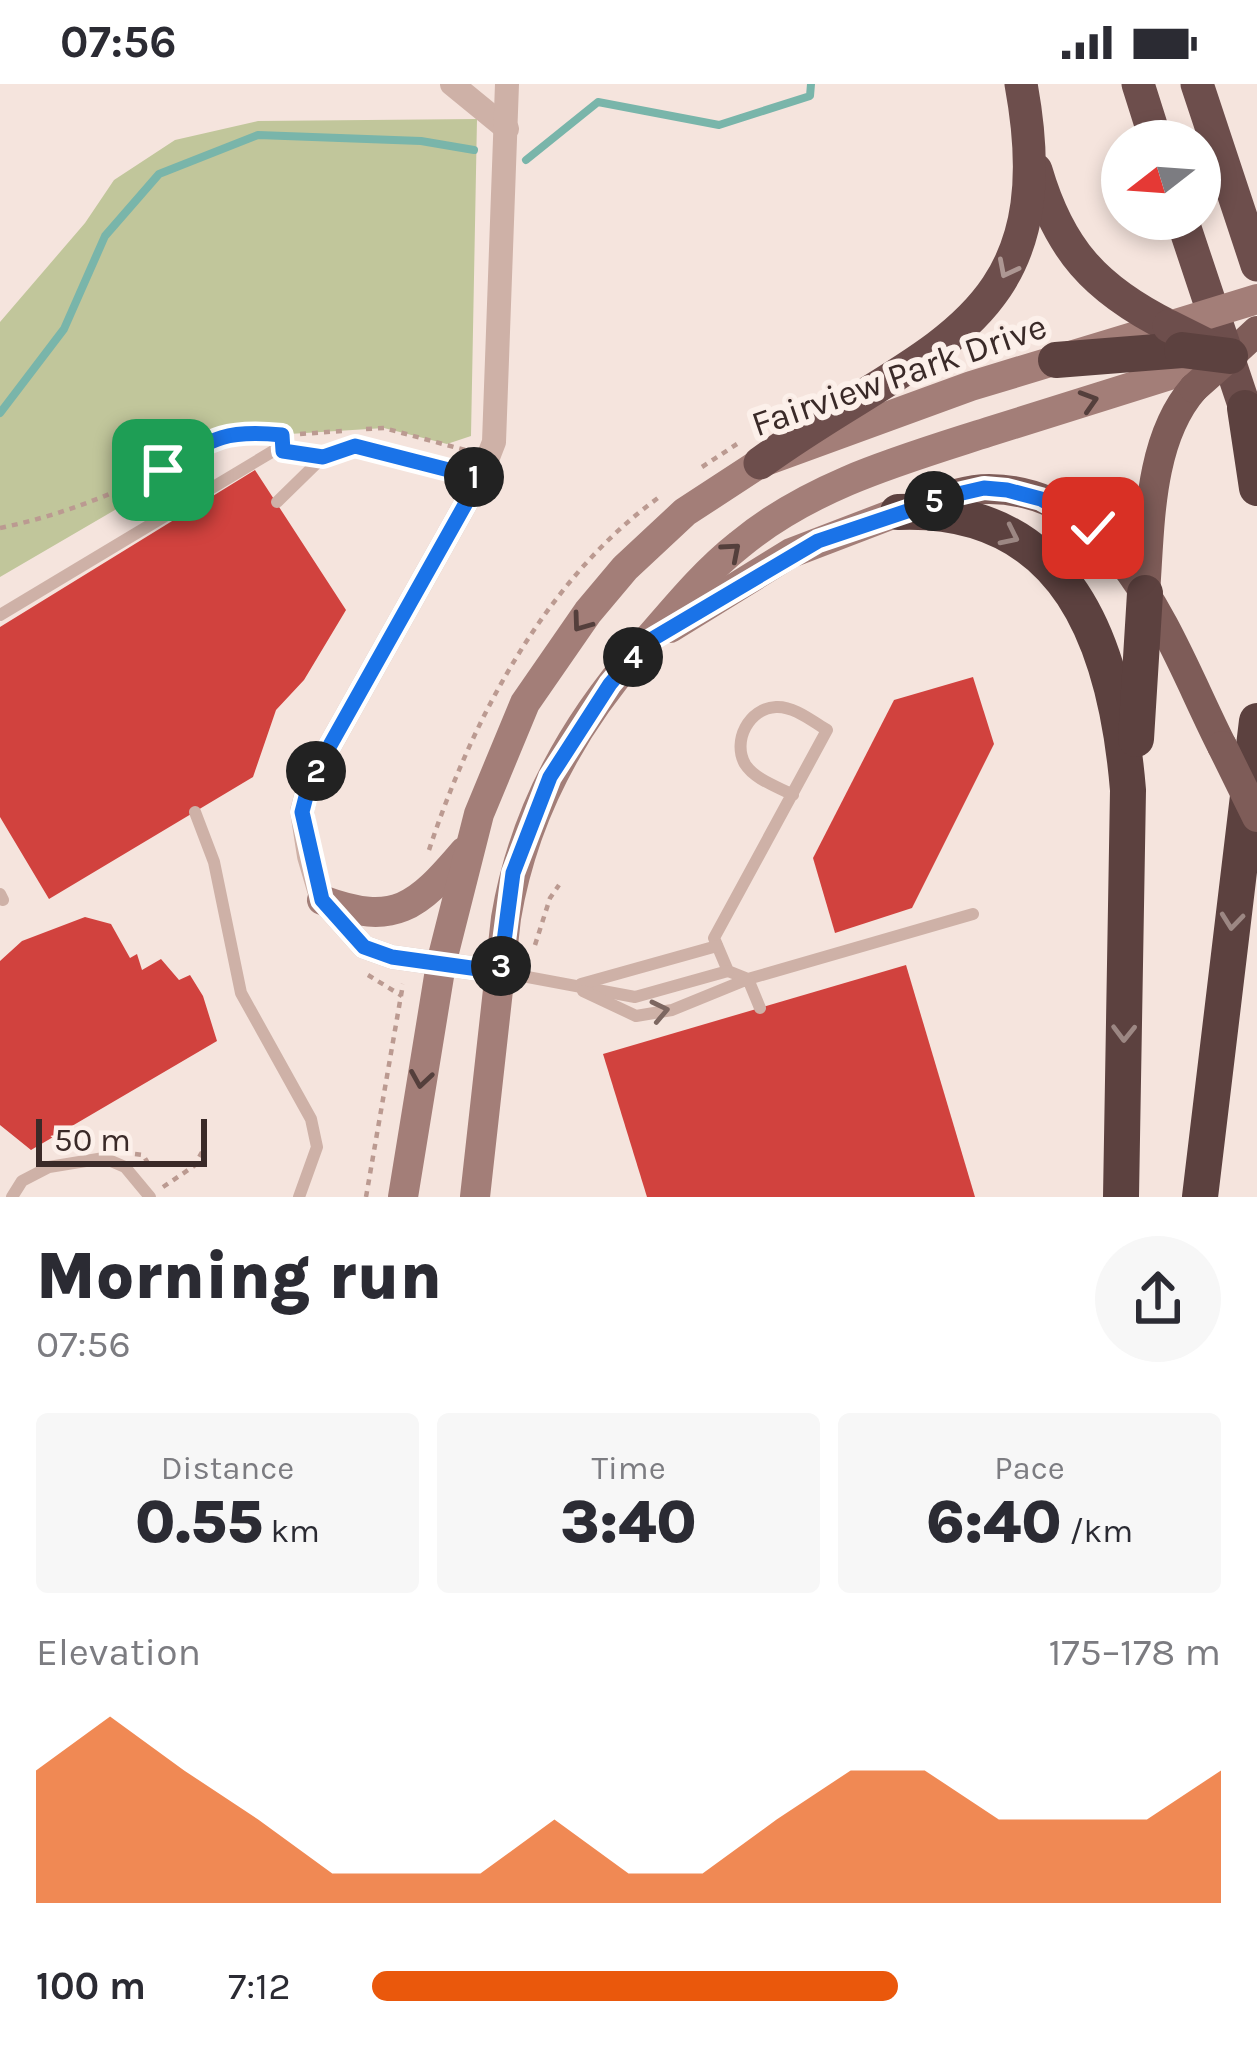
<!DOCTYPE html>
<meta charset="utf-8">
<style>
body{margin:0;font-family:Karla,sans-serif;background:#f7f7f7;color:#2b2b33;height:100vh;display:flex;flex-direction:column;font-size:45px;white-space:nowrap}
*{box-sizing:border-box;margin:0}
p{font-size:39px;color:#7c7c81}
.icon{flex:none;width:66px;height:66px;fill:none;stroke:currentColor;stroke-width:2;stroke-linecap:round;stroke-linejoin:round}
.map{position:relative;height:1113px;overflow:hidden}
.details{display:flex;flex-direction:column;background:#fff;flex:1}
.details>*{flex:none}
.needle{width:78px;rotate:253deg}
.tools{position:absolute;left:1101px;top:36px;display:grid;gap:24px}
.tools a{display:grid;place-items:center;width:120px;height:120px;border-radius:50%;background:#fff;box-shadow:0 6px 18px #0003;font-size:60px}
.scale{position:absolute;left:36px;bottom:30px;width:171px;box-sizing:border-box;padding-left:12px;border:6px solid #3a2a28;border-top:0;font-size:33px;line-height:42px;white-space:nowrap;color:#3a2a28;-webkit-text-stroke:9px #fcf0ea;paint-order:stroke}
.pin{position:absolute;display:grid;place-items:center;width:102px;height:102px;color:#fff;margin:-51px;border-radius:24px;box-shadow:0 6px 18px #0006}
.km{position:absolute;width:60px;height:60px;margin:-30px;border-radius:50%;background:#222;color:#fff;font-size:33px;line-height:60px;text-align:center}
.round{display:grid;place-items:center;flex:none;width:126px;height:126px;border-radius:63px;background:#f7f7f7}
.headline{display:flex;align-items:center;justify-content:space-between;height:204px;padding:0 36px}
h1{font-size:66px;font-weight:800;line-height:90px}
.metrics{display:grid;grid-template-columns:repeat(3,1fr);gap:18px;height:204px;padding:12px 36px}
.metrics div{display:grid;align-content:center;border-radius:12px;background:#f7f7f7;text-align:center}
.metrics b{font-size:60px;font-weight:800}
.metrics small{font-size:33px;font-weight:400}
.metrics p{font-size:33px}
.chart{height:336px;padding:24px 36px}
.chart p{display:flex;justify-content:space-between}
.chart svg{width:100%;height:216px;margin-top:12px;fill:#ea580c;opacity:.7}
ul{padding:0 36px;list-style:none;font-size:39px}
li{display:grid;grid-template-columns:192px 144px 1fr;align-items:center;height:90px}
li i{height:30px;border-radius:15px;background:#ea580c}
.status{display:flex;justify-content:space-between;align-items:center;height:84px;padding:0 60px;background:#fff;direction:ltr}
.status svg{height:33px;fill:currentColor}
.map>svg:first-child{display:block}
</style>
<div class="status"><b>07:56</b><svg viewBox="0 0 49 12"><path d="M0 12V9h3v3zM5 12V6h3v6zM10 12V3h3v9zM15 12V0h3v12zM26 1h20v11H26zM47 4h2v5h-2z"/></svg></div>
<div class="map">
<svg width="1257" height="1113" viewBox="0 0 1257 1113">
<rect width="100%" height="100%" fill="#f5e4dd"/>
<polygon fill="#c1c69b" points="477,35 471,352 447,360 384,344 240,353 0,493 0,238 85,139 114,96 175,56 258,37"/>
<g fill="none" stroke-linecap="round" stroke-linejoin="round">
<g stroke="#79b5aa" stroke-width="8">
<polyline points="526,76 598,18 719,41 810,12 811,0"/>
<polyline points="0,329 64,245 105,152 159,90 258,51 421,57 474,66"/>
</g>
</g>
<g fill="#d1423e">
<polygon points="255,386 346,526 304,596 276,626 253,693 49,815 0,733 0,543"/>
<polygon points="973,593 994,660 912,824 835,849 813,774 894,616"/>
<polygon points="85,833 111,840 130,874 137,870 142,886 161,875 179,896 190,891 203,912 217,957 31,1066 0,1041 0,877 22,857"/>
<polygon points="906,881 975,1113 647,1113 603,970"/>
</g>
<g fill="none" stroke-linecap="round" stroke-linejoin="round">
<g stroke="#bb9a91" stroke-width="4.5" stroke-dasharray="6 6" stroke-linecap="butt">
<polyline points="366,345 384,344 465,366"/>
<polyline points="300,350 342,347"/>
<polyline points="702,383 737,360"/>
<path d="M0,444C58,432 103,414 157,389C201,369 214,344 267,350"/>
<path d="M429,766C472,636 545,496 658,414"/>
<polyline points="535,861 550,814 559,801"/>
<polyline points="368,891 402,912"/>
<polyline points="135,1070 143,1071 151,1084"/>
<polyline points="163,1103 194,1082 202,1068"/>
<polyline points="366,1113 403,900"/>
</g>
<g stroke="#ceb1a7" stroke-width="12">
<polyline points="323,373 355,362 480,394"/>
<polyline points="0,531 275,366 323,373 277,418"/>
<path d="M793,711C778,703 754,695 745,680C732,657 749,624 776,623C794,622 812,637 827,646L714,854L728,887L748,895L973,830"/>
<polyline points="195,728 214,778 241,909 311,1035 317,1063 299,1113"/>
<polyline points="0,810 3,816"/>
<polyline points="501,888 635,913 728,887"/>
<polyline points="581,900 717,862"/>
<polyline points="583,907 636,932 672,926 748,895 760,924"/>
<polyline points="12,1113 22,1097 49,1083 104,1074 125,1083 150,1113"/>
</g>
<g stroke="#ceb1a7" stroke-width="24">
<polyline points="452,0 507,45"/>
<polyline points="500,888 392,873 364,863 322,816 309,772 302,727 310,697 480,394 494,358 507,0"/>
</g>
<g stroke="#a37e78" stroke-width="30">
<polyline points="670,544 791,469 898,428"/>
<path d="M322,816C395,843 417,823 464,768"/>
<polyline points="403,1113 441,880 479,730 525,619 588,528 625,484 685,428 760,379 971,302 1169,242"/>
<path d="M475,1113L506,834C523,732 570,645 638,567C671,530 700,492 739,461C811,401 901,376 988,348C1055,327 1122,306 1189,285"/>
</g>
<g stroke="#7e5c58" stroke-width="30">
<polyline points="1230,272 1257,247"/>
<path d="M909,425C934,417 963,405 989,405C1123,406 1172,564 1222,662"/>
<path d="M1145,509C1150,443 1148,356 1194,304"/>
</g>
<g stroke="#6d4e4c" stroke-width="33">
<polyline points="1138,0 1156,57"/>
<polyline points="1197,0 1257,181"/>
<path d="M1036,86C1059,165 1095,205 1169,242"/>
<polyline points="1182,135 1245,324"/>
<path d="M760,379C923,260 1066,244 1021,0"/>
</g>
<g stroke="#5c413f" stroke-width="36">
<polyline points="1056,276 1182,266"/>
<polyline points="1245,324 1257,404"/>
<path d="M898,428C1069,421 1116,562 1128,706L1121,1113"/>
<polyline points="1136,655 1145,509"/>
<polyline points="1200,1113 1257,637"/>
</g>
<polyline stroke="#a37e78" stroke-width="30" points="1169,242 1257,215"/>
<g stroke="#7e5c58" stroke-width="30">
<polyline points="1194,304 1230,272"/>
<polyline points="1222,662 1257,733"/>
</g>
<polyline stroke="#6d4e4c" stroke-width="33" points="1169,242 1221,268"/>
<polyline stroke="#5c413f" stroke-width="36" points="1182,266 1230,272"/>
</g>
<defs><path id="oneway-chevron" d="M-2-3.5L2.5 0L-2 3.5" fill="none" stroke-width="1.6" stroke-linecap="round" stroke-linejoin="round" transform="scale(3)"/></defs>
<use stroke="#ad9793" href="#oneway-chevron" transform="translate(1007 185) rotate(117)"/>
<g stroke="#543f3c">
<use href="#oneway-chevron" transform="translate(1089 317) rotate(-17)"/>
<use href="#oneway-chevron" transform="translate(732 467) rotate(-41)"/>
<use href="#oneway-chevron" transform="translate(581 539) rotate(126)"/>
<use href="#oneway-chevron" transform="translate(421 995) rotate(99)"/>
</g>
<g stroke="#9c8783">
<use href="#oneway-chevron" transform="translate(1010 452) rotate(26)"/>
<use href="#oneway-chevron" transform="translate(1232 837) rotate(96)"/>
<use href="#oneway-chevron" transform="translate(1124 949) rotate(91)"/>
</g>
<use stroke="#7d6761" href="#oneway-chevron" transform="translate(660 927) rotate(-12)"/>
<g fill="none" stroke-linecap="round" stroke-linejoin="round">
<g stroke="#fff" stroke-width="24">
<path id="route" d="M163,386C212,355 223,345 282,351L283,367L323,373L355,362L480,394L310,697L302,728L322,816L364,863L392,873L500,888L513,789L550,693L610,600L644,560L818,457L958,410L984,404L1007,406L1041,415L1093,444"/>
</g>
<use href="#route" stroke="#1a73e8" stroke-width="15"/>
</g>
<g text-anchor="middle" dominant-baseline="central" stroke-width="12" stroke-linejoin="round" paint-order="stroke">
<g font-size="36" fill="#3a2a28" stroke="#fcf0ea">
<text transform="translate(899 291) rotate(-19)">Fairview Park Drive</text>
</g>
</g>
</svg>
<div class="tools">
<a><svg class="needle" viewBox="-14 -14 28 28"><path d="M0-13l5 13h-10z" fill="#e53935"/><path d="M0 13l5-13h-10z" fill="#7c7c81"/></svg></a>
</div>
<div class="scale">50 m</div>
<div class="pin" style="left:163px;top:386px;background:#1e9e55"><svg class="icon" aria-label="arrive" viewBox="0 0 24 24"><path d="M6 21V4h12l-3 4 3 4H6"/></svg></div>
<div class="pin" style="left:1093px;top:444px;background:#d93025"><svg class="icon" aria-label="check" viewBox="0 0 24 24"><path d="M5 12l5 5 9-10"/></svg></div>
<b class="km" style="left:474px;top:393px">1</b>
<b class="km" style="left:316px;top:687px">2</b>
<b class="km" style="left:501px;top:882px">3</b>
<b class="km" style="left:633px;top:573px">4</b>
<b class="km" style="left:934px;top:417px">5</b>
</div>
<section class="details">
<div class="headline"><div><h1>Morning run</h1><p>07:56</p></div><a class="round"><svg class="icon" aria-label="share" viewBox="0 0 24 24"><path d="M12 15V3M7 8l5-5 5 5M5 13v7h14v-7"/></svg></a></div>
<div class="metrics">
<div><p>Distance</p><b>0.55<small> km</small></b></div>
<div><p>Time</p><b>3:40</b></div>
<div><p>Pace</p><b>6:40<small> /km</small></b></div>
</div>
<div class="chart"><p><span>Elevation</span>175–178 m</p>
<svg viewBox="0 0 160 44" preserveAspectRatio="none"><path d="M0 44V17L10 6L20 17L30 27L40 38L50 38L60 38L70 27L80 38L90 38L100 27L110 17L120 17L130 27L140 27L150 27L160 17V44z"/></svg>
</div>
<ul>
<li><b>100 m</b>7:12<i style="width:62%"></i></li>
</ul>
</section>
